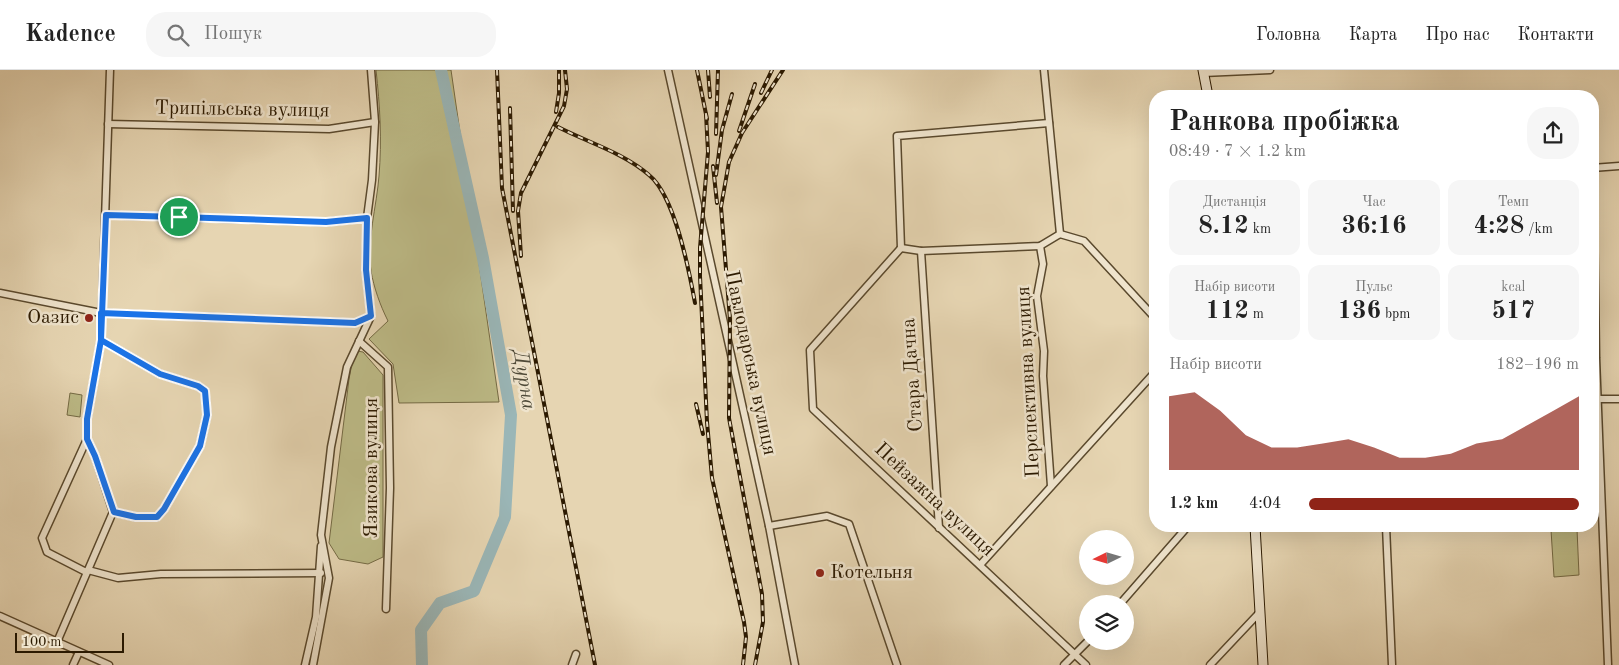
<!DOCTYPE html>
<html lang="uk">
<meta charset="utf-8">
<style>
body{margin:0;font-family:"Old Standard TT",serif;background:#f6f6f6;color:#222;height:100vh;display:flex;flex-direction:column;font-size:19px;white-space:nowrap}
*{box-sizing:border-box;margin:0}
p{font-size:16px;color:#767676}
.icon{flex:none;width:28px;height:28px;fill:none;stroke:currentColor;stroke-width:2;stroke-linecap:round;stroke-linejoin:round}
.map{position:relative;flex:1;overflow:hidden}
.details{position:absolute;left:1149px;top:20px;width:450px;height:442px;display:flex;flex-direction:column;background:#fff;border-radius:20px;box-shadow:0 5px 20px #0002}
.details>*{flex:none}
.needle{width:32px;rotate:265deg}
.buttons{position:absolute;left:1079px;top:460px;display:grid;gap:10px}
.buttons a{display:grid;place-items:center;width:55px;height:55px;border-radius:50%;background:#fff;box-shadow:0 5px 20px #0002;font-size:25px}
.scale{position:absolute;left:15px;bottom:12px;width:109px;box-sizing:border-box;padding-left:5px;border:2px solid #2c1a01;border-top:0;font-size:14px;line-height:18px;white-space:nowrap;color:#2c1a01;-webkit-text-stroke:4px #efe4cd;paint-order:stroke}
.pin{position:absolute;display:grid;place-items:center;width:42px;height:42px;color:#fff;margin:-21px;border:2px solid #fff;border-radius:50%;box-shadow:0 1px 5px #0007}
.round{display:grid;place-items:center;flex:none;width:52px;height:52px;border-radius:20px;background:#f6f6f6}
.head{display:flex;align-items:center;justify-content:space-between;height:85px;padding:0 20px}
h1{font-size:28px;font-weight:600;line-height:38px}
.metrics{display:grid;grid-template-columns:repeat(3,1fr);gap:8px;height:85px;padding:5px 20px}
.metrics div{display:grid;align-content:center;border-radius:12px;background:#f6f6f6;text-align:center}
.metrics b{font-size:25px;font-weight:600}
.metrics small{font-size:14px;font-weight:400}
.metrics p{font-size:14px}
.chart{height:140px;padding:10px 20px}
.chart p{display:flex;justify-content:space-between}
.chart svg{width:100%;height:90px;margin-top:5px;fill:#8f2418;opacity:.7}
ul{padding:0 20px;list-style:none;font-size:16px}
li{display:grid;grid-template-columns:80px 60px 1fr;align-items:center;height:38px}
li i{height:12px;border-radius:6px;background:#8f2418}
header{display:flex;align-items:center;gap:30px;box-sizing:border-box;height:70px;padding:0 25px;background:#fff;border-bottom:1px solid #e0e0e0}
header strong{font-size:24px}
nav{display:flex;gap:28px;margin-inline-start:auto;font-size:18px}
.search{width:350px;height:45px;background:#f6f6f6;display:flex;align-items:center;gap:12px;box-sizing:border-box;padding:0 18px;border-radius:20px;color:#767676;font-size:19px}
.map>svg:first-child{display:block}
</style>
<header>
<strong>Kadence</strong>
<div class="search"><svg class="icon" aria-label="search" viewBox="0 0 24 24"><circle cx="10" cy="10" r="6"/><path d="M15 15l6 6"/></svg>Пошук</div>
<nav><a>Головна</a><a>Карта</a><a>Про нас</a><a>Контакти</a></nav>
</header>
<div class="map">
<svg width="1619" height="595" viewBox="0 0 1619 595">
<rect width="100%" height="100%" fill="#e6d5b2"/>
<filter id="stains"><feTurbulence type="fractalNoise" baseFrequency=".004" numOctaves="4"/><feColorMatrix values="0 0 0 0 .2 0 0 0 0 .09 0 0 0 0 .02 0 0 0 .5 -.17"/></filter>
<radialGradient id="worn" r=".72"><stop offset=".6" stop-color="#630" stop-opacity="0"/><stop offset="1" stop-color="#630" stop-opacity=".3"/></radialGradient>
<g fill="#bdbb87" stroke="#746a44">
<path d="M376,0H451L499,332L399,333L393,294L369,269L388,251C380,235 374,218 371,201C366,174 377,134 379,106C382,70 380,36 376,0Z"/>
<polygon points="357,281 363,282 383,305 383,487 368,494 339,489 329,473 349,309 353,288"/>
<polygon points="70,323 82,325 80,347 67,345"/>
<polygon points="1577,459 1579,505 1554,507 1551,460"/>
</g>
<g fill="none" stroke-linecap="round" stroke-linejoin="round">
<polyline stroke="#9ab6b7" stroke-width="12" points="422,595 421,560 440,533 474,521 505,447 511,345 483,188 441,0"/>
<g stroke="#5a492d" stroke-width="9">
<g id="street">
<polyline points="668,0 769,456 795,595"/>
<polyline points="1044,0 1060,164"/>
<polyline points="1203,3 1270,0"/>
<polyline points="108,54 329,59 375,52"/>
<polyline points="1593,75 1596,288 1608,595"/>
<polyline points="1592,98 1619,96"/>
<polyline points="106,145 326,152 367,148"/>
<polyline points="1060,164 1084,171 1155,248"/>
<polyline points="1040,176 1043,194 1037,226 1044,281 1043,306 1051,416"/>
<polyline points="901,178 810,280 813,339 1086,595"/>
<polyline points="901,178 897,66 1049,53"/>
<polyline points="901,178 921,181 1040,176 1060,164"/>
<polyline points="921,181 939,458"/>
<polyline points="0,223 101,243 355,253 371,246"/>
<polyline points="101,270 160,304 198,316 205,321 207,345 200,376 164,439 157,447 136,447 113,442"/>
<polyline points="359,271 388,297 390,418 386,539"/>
<polyline points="1598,329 1619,329"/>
<polyline points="769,456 827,446 849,454 897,595"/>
<polyline points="1386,456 1392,595"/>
<polyline points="980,495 1155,302"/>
<polyline points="88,500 118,508 161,504 321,503"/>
<polyline points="86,502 47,482 42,468 87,369 87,349 101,270 110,0"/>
<polyline points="1120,534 1188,456"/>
<polyline points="0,546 109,595"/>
<polyline points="57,572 113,442 95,386 87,369"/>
<polyline points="73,595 79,582"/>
<polyline points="305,595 316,547 321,476"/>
<polyline points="313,595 329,508 321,465 331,377 347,297 371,246 366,200 367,148 372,110 375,52 371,0"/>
<polyline points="572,595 576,584"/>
<polyline points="1064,595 1088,571"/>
<polyline points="1210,595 1260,542"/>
</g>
</g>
<g stroke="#2c1a01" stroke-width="11">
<g id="secondary">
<polyline points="1203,0 1208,26"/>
<polyline points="1255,456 1263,595"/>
</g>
</g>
<use href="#street" stroke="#efe4cd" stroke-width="6"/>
<use href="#secondary" stroke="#efe4cd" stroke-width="9"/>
<g stroke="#2c1a01" stroke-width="4">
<g id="rail">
<polyline points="497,0 502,118 595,595"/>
<polyline points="697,0 707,49"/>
<polyline points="708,0 710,27"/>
<polyline points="761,23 772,0"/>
<polyline points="510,38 513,141"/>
<polyline points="556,42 559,23 559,0"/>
<polyline points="706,44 708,82 700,178 700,206 707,352 712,408 744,552 746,567 743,595"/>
<path d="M558,57C587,72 624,83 649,105C675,126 689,200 695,233"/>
<polyline points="739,61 755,14"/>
<polyline points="716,64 718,0"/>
<polyline points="713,96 717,133"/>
<polyline points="716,105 722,60 732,24"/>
<polyline points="521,186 518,141 521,123 564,36 567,19 565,0"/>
<polyline points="696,334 703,364"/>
<polyline points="755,595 763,552 762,524 729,348 730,249 721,137 729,92 742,63 783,0"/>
</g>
</g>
<use href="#rail" stroke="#efe4cd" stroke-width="2" stroke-dasharray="5.5" stroke-linecap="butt"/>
</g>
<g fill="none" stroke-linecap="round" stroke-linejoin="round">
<g stroke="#fff" stroke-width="10">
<polyline id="route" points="179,147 106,145 101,270 87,349 87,369 95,386 114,442 136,447 157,447 164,439 200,376 207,345 205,321 198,316 160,304 101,270 101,243 355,253 371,246 366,200 367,148 326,152 179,147"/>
</g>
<use href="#route" stroke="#1a73e8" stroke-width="6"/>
</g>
<g fill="#8f2418" stroke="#efe4cd" stroke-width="2">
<circle cx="89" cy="248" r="5"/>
<circle cx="820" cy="503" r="5"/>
</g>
<g text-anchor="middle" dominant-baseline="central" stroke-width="5" stroke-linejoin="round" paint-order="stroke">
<g font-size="20" fill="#2c1a01" stroke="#efe4cd">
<text transform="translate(242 40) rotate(1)">Трипільська вулиця</text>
<text transform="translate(750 293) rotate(78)">Павлодарська вулиця</text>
<text transform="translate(913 305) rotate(-94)">Стара Дачна</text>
<text transform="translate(1029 312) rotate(-93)">Перспективна вулиця</text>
<text transform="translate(372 398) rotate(-90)">Язикова вулиця</text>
<text transform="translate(934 430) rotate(43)">Пейзажна вулиця</text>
</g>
<g font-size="20" fill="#2c1a01" stroke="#efe4cd" text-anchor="end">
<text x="79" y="248">Оазис</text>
<text x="830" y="503" text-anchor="start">Котельня</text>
</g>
<g font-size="21" font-style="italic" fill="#4d4938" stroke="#efe4cd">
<text transform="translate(524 310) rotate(81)">Дурна</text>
</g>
</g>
<rect width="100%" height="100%" filter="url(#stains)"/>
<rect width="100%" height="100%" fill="url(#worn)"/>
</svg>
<div class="buttons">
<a><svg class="needle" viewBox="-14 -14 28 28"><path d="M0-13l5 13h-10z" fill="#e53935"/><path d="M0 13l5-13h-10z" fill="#767676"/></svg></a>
<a><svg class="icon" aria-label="layers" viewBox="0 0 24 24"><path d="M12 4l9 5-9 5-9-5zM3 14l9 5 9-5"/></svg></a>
</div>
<div class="scale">100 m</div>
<div class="pin" style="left:179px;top:147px;background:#1e9e55"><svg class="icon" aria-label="arrive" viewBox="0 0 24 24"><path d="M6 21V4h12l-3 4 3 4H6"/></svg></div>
<section class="details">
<div class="head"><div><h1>Ранкова пробіжка</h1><p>08:49 · 7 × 1.2 km</p></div><a class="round"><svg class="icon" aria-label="share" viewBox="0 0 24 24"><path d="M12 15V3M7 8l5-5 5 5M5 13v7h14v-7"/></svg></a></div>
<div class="metrics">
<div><p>Дистанція</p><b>8.12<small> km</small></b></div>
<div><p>Час</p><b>36:16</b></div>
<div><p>Темп</p><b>4:28<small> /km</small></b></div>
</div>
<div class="metrics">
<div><p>Набір висоти</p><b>112<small> m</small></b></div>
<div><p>Пульс</p><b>136<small> bpm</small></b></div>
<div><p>kcal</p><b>517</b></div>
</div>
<div class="chart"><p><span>Набір висоти</span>182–196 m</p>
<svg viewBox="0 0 160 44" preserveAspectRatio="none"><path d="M0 44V8L10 6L20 15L30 27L40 33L50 33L60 31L70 29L80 33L90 38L100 38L110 36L120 31L130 29L140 22L150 15L160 8V44z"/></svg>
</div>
<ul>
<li><b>1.2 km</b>4:04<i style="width:100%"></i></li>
</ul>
</section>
</div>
